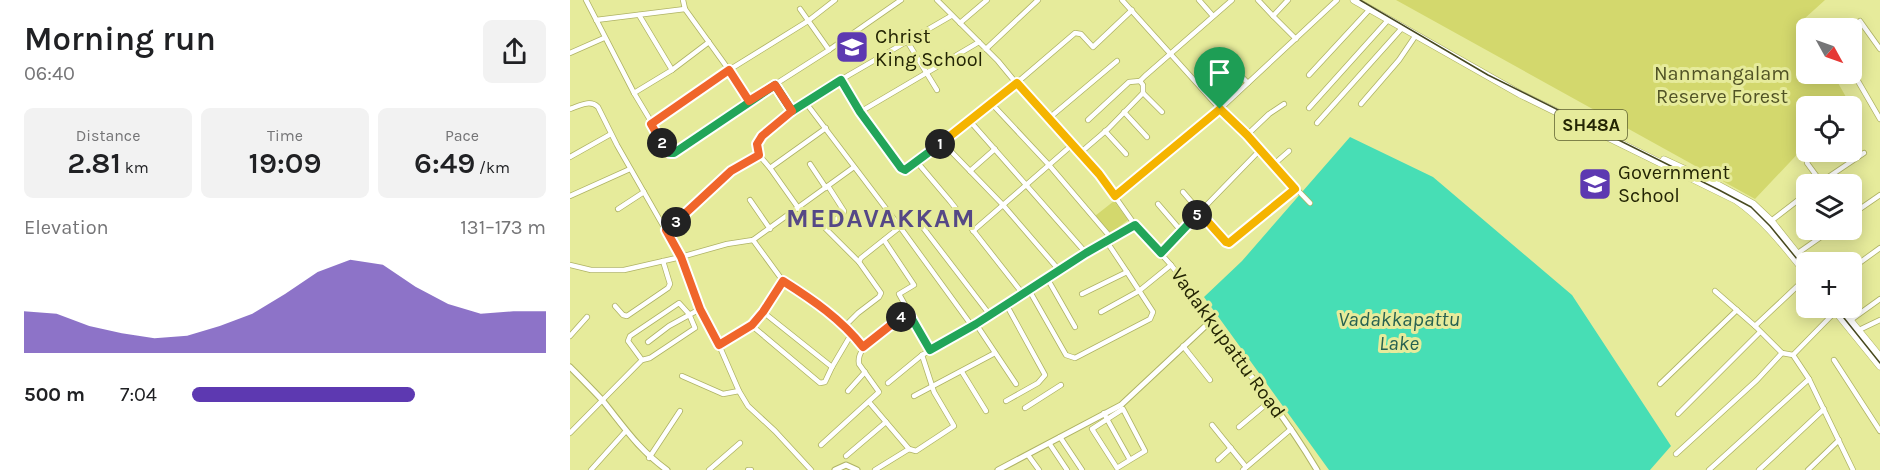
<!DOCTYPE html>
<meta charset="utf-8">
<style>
body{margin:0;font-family:Karla,sans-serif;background:#f2f2f2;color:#202124;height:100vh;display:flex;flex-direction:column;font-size:22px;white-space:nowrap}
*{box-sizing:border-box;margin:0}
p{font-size:20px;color:#757577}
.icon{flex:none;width:33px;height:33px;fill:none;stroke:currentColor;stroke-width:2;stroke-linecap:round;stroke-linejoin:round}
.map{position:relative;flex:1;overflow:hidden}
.sheet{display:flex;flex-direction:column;background:#fff;width:570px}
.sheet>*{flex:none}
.needle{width:39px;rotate:130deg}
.buttons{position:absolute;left:1226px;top:18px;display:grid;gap:12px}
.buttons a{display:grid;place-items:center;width:66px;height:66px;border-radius:9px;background:#fff;box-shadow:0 3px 15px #0003;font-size:30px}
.pin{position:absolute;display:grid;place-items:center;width:51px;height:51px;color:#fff;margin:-62px -26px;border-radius:50% 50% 50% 0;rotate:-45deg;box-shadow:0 0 6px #0007}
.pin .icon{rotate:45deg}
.km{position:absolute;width:30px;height:30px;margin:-15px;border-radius:50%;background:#222;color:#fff;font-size:16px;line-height:30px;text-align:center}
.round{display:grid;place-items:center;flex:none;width:63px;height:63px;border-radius:9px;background:#f2f2f2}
.head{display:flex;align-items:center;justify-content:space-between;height:102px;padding:0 24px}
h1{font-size:33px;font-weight:600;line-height:45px}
.metrics{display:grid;grid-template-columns:repeat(3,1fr);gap:9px;height:102px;padding:6px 24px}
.metrics div{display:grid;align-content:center;border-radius:9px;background:#f2f2f2;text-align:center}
.metrics b{font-size:30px;font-weight:600}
.metrics small{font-size:16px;font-weight:400}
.metrics p{font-size:16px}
.chart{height:168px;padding:12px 24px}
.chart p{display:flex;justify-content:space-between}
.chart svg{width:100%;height:108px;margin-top:6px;fill:#5d39b1;opacity:.7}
ul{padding:0 24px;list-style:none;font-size:20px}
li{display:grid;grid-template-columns:96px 72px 1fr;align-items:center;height:45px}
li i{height:15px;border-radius:8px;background:#5d39b1}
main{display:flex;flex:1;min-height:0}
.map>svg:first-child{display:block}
</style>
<main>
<section class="sheet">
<div class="head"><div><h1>Morning run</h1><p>06:40</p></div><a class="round"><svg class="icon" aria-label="share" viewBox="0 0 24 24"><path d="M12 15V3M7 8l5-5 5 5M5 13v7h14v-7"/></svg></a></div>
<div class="metrics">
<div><p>Distance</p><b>2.81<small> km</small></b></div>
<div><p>Time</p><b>19:09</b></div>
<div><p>Pace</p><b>6:49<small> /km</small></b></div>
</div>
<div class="chart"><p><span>Elevation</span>131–173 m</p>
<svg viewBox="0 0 160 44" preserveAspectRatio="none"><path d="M0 44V27L10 28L20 33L30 36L40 38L50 37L60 33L70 28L80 20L90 11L100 6L110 8L120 17L130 24L140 28L150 27L160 27V44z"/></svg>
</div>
<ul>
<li><b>500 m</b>7:04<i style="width:63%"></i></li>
</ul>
</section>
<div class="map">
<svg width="1310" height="470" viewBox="0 0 1310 470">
<rect width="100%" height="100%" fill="#e6eb9b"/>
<g fill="#d3d86d">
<polygon points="826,0 1255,0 1234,19 1239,28 1236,28 1236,74 1263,74 1276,97 1268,106 1236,106 1236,145 1185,199"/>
<polygon points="544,201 558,220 541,233 525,216"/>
</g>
<polygon fill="#47deb5" points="780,137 863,177 1002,295 1101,446 1080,470 759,470 634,297 672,261"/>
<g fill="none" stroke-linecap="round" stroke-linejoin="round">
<g stroke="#afb365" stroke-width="6">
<g id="minor">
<polyline points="16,0 64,93 100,153 104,153 179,101 259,50"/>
<polyline points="113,0 115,9 159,70 179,101"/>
<polyline points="367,0 428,61 466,107 529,174 565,225 601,265 643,319"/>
<polyline points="629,0 643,16"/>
<polyline points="688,0 703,16 718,0"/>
<polyline points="230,9 259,50 331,0"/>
<polyline points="69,15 102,70"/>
<polyline points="703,16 726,39"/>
<polyline points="26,20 115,9"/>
<polyline points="1290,21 1310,49"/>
<polyline points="390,23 417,0"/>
<polyline points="337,41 367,90"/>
<polyline points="416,49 468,0"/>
<polyline points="0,53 34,38"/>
<polyline points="658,63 678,83"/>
<polyline points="1281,69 1310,119"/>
<polyline points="739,75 800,9"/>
<polyline points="271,80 290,112 331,168 335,170 422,104 505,33 511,34 523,47 562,10"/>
<polyline points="205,85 222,111"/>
<polyline points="64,93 102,70 139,42"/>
<polyline points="573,93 592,112"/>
<polyline points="236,103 330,227 402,326"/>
<polyline points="422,104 479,165 502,145"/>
<polyline points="791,104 829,60 846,35"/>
<polyline points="739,108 819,19"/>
<path d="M0,109C9,106 20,99 28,107L47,145L111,257L130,309L149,345L169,391L178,406L205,431L241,470"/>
<polyline points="290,112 409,42"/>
<polyline points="554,112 577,137"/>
<polyline points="478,119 547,61"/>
<polyline points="399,120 516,253"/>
<polyline points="518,120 559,82 570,81"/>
<polyline points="747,123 832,28"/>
<polyline points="81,124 159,70 238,21 265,0"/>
<polyline points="535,131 556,154"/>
<polyline points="677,135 699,114 714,104"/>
<polyline points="372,142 433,205 489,270"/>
<polyline points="1246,152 1238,160 1237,163 1251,182"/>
<polyline points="510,153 538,129 573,93 573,85 570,81 575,76 662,0"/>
<polyline points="0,157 41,134"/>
<polyline points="347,162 380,201 453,294"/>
<polyline points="240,164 256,188"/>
<polyline points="703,165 719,151"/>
<polyline points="200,168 256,128"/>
<polyline points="400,171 425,149"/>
<polyline points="1248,184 1294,153"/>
<polyline points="258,186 274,211 273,214 255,228 289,262"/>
<polyline points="613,192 656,242 659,243 725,189"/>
<polyline points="0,196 60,169"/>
<polyline points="545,196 650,109 552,0"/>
<polyline points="180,200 200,229"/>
<polyline points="740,203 650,109 767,0"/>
<polyline points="588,204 612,232"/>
<polyline points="48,209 74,192"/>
<polyline points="229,209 200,168 189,155 187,144 192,136 222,111 279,75 381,16"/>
<polyline points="1281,215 1310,195"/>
<polyline points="1201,221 1236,194"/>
<polyline points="351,225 420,315"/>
<polyline points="96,230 161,171 189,155"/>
<polyline points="403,231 479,165 542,239"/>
<polyline points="314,240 344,285 329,294 360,349"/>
<polyline points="537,242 557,272"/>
<polyline points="590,253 690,150"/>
<polyline points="1225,255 1261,230"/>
<polyline points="0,265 21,270 54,270 111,257 157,244 183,240 284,167"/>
<polyline points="1281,269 1310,248"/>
<polyline points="477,278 505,327"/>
<path d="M213,281C243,300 271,319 293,347"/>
<polyline points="459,290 496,355 505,358 580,319 583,312 557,272 512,294"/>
<polyline points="1145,291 1185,326 1212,353 1223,355 1239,379 1283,470"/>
<polyline points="436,304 475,375 468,383 436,401"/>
<polyline points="45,306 53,315 57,316 98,288 100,284 93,261"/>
<polyline points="193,312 262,367"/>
<polyline points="531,312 569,291 601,265"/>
<polyline points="1278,322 1310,299"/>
<polyline points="406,324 446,384"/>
<polyline points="181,325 250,383 255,382 262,367 282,333"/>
<polyline points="275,326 288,313 309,297 311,293 289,262 291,258 330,227"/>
<polyline points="1185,326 1236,278"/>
<polyline points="1289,330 1310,320"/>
<polyline points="0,336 17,317"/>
<polyline points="78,342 99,326 130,309"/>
<path d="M149,345C161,339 173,334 182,324C195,312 204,296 213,281L183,240"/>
<polyline points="613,346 640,380"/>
<polyline points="1223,355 1266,311"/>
<polyline points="1264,360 1310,431"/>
<polyline points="392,372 416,411"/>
<polyline points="112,376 153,394 169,391"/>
<polyline points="318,383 352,355 406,324 516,253 565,225"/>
<polyline points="1090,384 1167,310"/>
<polyline points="278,391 295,372"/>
<polyline points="344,396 425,353"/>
<polyline points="299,402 339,449 346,451 384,426 364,392 352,355"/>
<polyline points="455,408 491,385"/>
<polyline points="534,413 537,419 560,460 575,451 553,409 522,429 547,468 560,460"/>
<polyline points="1108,414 1190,332"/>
<polyline points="642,425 676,467"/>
<polyline points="669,427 700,401"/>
<polyline points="0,433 72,360 58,341 60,336 109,303 119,314 125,328 80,358 72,360"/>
<polyline points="490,437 512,470"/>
<polyline points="479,443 497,470"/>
<path d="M251,445L309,392L289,364C285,344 324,322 338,312"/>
<polyline points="1106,454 1187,380 1212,353"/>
<polyline points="458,455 469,470"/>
<polyline points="276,456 316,422"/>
<polyline points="79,458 110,411"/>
<polyline points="648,460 661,448"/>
<polyline points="21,470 55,432"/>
<polyline points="139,470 170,443"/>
<polyline points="178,470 181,470"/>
<polyline points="305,470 339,449"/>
<polyline points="673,470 721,429"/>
<polyline points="1139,470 1239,379"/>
<polyline points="1189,470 1254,409"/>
<polyline points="1238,470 1269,440"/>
</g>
</g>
<g stroke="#afb365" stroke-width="7">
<g id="tertiary">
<path d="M0,367C11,378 22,389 33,401C54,427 69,450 97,470"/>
<polyline points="265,470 276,465 287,470"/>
<path d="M428,470L551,405L643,319L647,333L653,343C688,382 720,425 747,470"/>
</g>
</g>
<g stroke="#afb365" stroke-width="8">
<g id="primary">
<path d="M784,0L950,94L1166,200C1194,219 1215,247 1236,273"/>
<polyline points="1094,160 1146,184 1183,204 1201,221 1236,265"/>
<polyline points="1263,308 1310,366"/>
<polyline points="1270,308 1310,357"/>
</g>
</g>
<use href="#minor" stroke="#fff" stroke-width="4.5"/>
<use href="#tertiary" stroke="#fff" stroke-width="5"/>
<use href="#primary" stroke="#fff" stroke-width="7"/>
<g stroke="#484a20" stroke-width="1.5">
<polyline points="790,0 918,75 1149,190 1181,207 1200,226 1236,270"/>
<polyline points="1266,308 1310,363"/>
</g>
</g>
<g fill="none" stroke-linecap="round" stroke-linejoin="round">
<g stroke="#fff" stroke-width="12">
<polyline id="split-1" points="370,144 447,83 529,174 545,196 650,109"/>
</g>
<g stroke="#fff" stroke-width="12">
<polyline id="split-2" points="92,143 100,153 104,153 205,85 222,111 271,80 290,112 331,168 335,170 370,144"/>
</g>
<g stroke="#fff" stroke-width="12">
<polyline id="split-3" points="92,143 81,124 159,70 179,101 205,85 222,111 192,136 187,144 189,155 161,171 106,222"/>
</g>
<g stroke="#fff" stroke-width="12">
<path id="split-4" d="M106,222L96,230L111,257L130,309L149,345L182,325L193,312L213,281C243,300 271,319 293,347L331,317"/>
</g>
<g stroke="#fff" stroke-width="12">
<polyline id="split-5" points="331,317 338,312 360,350 406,324 516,253 565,225 591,253 627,215"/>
</g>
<g stroke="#fff" stroke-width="12">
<polyline id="split-6" points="627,215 630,213 656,242 659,243 725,189 677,135 650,109"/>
</g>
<use href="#split-1" stroke="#f5b400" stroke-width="8"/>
<use href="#split-2" stroke="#22a559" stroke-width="8"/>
<use href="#split-3" stroke="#f0652b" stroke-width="8"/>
<use href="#split-4" stroke="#f0652b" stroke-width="8"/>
<use href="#split-5" stroke="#22a559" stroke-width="8"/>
<use href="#split-6" stroke="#f5b400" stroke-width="8"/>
</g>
<defs>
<g id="school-square" transform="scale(1.725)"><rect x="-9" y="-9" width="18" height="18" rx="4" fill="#5d39b1" stroke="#e6eb9b"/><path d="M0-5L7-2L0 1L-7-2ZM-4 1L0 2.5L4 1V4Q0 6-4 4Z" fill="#fff"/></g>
</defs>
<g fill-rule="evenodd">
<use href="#school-square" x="282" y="47"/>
<use href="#school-square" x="1025" y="184"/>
</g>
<g text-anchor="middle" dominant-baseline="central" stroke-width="6" stroke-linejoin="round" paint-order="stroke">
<rect fill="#e6eb9b" stroke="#5e6031" stroke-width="1.5" x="985" y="110" width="72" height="30" rx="4.5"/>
<g font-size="18" font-weight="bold" fill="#242504">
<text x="1021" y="125">SH48A</text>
</g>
<g font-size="20" fill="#242504" stroke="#e6eb9b" text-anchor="start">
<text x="305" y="36">Christ<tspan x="305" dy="23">King School</tspan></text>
<text x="1048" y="172">Government<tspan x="1048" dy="23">School</tspan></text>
</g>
<g font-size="20" fill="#515325" stroke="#e6eb9b">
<text x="1152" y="73">Nanmangalam<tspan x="1152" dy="23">Reserve Forest</tspan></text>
</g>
<g font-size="20" fill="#242504" stroke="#e6eb9b">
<text transform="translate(658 343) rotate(54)">Vadakkupattu Road</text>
</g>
<g font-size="21" font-style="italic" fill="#286251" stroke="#e6eb9b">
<text x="829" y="319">Vadakkapattu<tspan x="829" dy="24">Lake</tspan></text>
</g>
<g font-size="26" font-weight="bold" letter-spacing="1.5" fill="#554886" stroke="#e6eb9b">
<text x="311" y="218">MEDAVAKKAM</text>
</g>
</g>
</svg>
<div class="buttons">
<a><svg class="needle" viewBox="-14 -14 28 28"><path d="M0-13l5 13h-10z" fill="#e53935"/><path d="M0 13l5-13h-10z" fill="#757577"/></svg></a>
<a><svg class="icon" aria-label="locate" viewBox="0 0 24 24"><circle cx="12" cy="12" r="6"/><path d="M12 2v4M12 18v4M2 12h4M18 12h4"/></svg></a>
<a><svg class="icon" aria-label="layers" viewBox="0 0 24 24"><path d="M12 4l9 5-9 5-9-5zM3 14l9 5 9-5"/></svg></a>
<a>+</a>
</div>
<div class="pin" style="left:650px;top:109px;background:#1e9e55"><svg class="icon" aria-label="arrive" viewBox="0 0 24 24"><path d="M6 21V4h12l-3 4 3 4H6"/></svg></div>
<b class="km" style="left:370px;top:144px">1</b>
<b class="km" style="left:92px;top:143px">2</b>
<b class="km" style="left:106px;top:222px">3</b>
<b class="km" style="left:331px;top:317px">4</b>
<b class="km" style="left:627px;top:215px">5</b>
</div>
</main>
